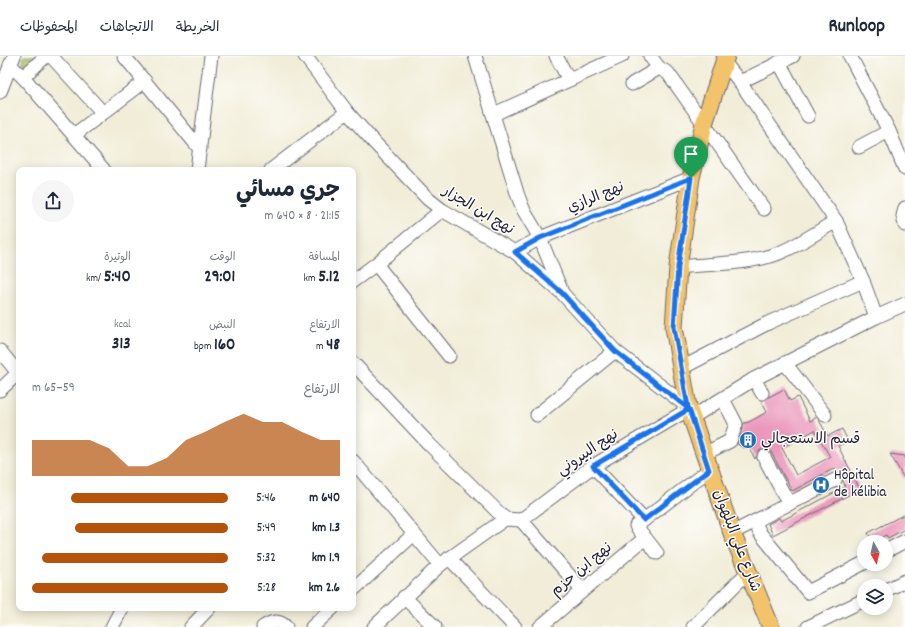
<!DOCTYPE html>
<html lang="ar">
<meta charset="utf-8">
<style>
body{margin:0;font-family:Dekko,"Playpen Sans Arabic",sans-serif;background:#f6f6f7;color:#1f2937;direction:rtl;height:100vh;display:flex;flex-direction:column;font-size:15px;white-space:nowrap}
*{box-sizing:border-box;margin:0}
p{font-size:13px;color:#747a83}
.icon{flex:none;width:22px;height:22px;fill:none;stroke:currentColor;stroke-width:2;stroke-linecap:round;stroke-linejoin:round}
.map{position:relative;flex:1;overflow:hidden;direction:ltr}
.details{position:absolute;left:16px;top:111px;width:340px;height:444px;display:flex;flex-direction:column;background:#fff;border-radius:8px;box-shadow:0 2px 10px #0003;direction:rtl}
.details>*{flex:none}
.needle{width:26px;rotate:172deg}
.tools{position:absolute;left:857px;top:479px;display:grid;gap:8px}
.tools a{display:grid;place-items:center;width:36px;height:36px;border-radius:50%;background:#fff;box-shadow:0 2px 10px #0003;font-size:20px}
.pin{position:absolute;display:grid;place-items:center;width:34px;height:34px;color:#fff;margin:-41px -17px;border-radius:50% 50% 50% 0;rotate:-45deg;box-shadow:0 0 4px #0007}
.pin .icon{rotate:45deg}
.round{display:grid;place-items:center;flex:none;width:42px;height:42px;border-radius:21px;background:#f6f6f7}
.head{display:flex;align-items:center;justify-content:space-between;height:68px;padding:0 16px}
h1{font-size:22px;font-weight:700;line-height:30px}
.stats{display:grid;grid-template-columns:repeat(3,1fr);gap:6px;height:68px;padding:4px 16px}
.stats div{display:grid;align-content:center}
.stats b{font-size:17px;font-weight:700}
.stats small{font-size:11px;font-weight:400}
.stats p{font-size:11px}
.chart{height:112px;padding:8px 16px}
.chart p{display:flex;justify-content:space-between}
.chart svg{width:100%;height:72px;margin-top:4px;fill:#b45309;opacity:.7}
ul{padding:0 16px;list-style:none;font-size:13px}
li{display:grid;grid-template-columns:64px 48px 1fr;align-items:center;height:30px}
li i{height:10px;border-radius:5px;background:#b45309}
header{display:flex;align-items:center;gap:24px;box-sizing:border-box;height:56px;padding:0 20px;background:#fff;border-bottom:1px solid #e0e1e3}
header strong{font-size:19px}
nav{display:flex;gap:22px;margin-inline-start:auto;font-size:14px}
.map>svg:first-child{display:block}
</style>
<header>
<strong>Runloop</strong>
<nav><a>الخريطة</a><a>الاتجاهات</a><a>المحفوظات</a></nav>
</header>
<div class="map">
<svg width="905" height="571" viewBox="0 0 905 571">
<rect width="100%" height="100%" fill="#fdfcf7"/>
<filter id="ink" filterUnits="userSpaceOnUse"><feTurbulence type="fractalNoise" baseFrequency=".025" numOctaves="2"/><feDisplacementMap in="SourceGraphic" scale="8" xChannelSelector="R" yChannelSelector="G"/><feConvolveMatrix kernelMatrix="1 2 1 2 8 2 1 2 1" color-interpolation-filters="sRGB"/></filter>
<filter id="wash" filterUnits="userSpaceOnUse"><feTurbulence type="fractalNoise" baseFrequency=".012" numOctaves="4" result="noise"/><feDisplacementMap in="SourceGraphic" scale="16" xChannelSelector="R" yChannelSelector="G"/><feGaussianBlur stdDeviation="0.9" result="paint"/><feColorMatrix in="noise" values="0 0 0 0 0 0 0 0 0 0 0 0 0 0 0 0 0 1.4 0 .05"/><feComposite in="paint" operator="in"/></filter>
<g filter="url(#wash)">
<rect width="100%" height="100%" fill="#f1edd8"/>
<polygon fill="#adc469" stroke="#687352" points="24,0 42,0 32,10 23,8"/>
<g id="blocks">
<g fill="#eb97bc" fill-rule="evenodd">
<path d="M784,333L790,345L798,341L810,365L817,361L828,380L842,373L848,385L838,390L860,433L773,479L768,468L779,462L781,465L845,431L842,420L835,412L792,435L770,394H760L755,403L748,389L744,392L737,388L744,367L749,366L767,356L761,345ZM815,374L830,401L796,419L782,392Z"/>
<polygon points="890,398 905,400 905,424"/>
<polygon points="905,458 905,473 888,482 886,479 873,486 868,477"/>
</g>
</g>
</g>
<g filter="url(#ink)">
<use href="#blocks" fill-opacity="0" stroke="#6a6972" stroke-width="1"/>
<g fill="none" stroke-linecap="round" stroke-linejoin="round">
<g stroke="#6a6972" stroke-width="15">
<g id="minor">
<polyline points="51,0 103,57"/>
<polyline points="124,0 200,93"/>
<polyline points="305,0 347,56 372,84 428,143 442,154 515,196 562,237 615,295 688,351"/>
<polyline points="475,0 518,140 524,155 540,182 561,234"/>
<polyline points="556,0 569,24"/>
<polyline points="650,0 659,12"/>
<polyline points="850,0 889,75 905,113"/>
<polyline points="724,6 740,26 836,165 863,225 876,261"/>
<polyline points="779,6 808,60"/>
<polyline points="10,9 23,21 104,114"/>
<polyline points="23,21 46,0"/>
<polyline points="740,26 793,0"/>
<polyline points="632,28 659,12 668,17 764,153"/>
<polyline points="0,36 14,0"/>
<polyline points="494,58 622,0"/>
<polyline points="74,79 145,25"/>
<polyline points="859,91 889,75"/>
<polyline points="197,114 211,0"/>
<polyline points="271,114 347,56"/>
<polyline points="905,152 903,160 905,169"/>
<polyline points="515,196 540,182 691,122"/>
<polyline points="376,208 449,300"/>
<path d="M678,211C708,208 751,208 779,197C799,189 817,176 836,165"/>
<polyline points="353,225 376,208 442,154"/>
<polyline points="0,295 19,318"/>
<polyline points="353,307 429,388 505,463"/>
<polyline points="785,307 825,359"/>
<polyline points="680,313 768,267 863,225"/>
<polyline points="754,323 762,337"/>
<polyline points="0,334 18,317"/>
<polyline points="537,359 615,295"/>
<polyline points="691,362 754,323 876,261 905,248"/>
<polyline points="704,398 730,385 736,368 723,343"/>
<polyline points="764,401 789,448"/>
<polyline points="353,405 440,509"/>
<polyline points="593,410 644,464"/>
<polyline points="505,463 521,464 593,410 689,353"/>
<polyline points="521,464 582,534"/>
<polyline points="755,466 760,477 808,536 864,507"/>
<polyline points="732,477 835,424"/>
<polyline points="886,495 905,485"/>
<polyline points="657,497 636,470 709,414"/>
<polyline points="449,502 515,571"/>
<polyline points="353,534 414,478"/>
<polyline points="886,534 905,525"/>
<polyline points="404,541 435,571"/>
<polyline points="112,571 122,552"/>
<polyline points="191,571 209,552"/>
<path d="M263,571C271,566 278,563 286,571"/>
<polyline points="312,571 333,552"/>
<polyline points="374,571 440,509 505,463"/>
<polyline points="540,571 645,482"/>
<polyline points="693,571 747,517"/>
<polyline points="808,571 864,544"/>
</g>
</g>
<g stroke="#6a6972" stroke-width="19">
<polyline id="major" points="726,0 704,68 691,122 678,211 674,271 688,351 732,477 771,571"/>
</g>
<use href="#minor" stroke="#fff" stroke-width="13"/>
<use href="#major" stroke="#f2c36a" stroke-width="17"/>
</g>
</g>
<g fill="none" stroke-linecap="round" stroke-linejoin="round" filter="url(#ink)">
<g stroke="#fff" stroke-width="8">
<polyline id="route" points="691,122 540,182 515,196 562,237 615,295 689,353 593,410 644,464 709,414 689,353 688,351 674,271 678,211 691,122"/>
</g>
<use href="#route" stroke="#1a73e8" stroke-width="5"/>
</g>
<defs>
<g id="building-disc" transform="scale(0.9)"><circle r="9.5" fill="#1f6fb2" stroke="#fdfcf7"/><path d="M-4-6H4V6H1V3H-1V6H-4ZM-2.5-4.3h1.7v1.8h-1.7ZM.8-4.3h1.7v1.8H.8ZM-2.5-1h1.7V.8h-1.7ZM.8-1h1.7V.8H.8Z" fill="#fff"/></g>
<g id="hospital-disc" transform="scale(0.9)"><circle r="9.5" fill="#1f6fb2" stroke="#fdfcf7"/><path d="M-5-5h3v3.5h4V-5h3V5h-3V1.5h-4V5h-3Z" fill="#fff"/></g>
</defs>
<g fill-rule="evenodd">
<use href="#building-disc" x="748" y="384"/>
<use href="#hospital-disc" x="821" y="429"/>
</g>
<g text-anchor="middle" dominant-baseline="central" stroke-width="3" stroke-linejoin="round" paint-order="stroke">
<g font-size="15" fill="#22223b" stroke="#fdfcf7">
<text transform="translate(596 142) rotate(-22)">نهج الرازي</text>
<text transform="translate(478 155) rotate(31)">نهج ابن الجزار</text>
<text transform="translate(588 397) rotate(-34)">نهج البيروني</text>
<text transform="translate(736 485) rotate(69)">شارع علي البلهوان</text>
<text transform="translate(582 514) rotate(-40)">نهج ابن حزم</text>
</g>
<g font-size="15" fill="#22223b" stroke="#fdfcf7" text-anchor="start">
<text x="761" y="384">قسم الاستعجالي</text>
<text x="834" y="420">Hôpital<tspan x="834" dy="17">de kélibia</tspan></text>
</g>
</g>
</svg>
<div class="tools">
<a><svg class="needle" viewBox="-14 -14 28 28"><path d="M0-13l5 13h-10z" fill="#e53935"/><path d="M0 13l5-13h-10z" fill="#747a83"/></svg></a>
<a><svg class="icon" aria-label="layers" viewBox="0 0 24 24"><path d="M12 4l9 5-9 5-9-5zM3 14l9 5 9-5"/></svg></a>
</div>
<div class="pin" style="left:691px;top:122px;background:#1e9e55"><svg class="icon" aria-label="arrive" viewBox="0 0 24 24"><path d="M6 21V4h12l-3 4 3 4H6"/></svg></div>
<section class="details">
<div class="head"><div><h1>جري مسائي</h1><p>21:15 · 8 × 640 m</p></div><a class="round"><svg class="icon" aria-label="share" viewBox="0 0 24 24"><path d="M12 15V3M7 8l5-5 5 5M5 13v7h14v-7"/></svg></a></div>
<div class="stats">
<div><p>المسافة</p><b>5.12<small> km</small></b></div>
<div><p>الوقت</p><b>29:01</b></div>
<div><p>الوتيرة</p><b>5:40<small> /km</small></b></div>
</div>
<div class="stats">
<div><p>الارتفاع</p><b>48<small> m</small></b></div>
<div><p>النبض</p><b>160<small> bpm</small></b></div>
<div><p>kcal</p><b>313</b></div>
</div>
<div class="chart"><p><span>الارتفاع</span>59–65 m</p>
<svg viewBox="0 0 160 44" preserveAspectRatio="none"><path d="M0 44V22L10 22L20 22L30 22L40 27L50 38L60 38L70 33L80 22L90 17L100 11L110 6L120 11L130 11L140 17L150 22L160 22V44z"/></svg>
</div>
<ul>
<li><b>640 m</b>5:46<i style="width:80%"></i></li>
<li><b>1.3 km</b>5:49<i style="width:78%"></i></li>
<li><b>1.9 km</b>5:32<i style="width:95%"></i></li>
<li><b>2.6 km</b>5:28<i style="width:100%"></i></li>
</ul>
</section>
</div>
